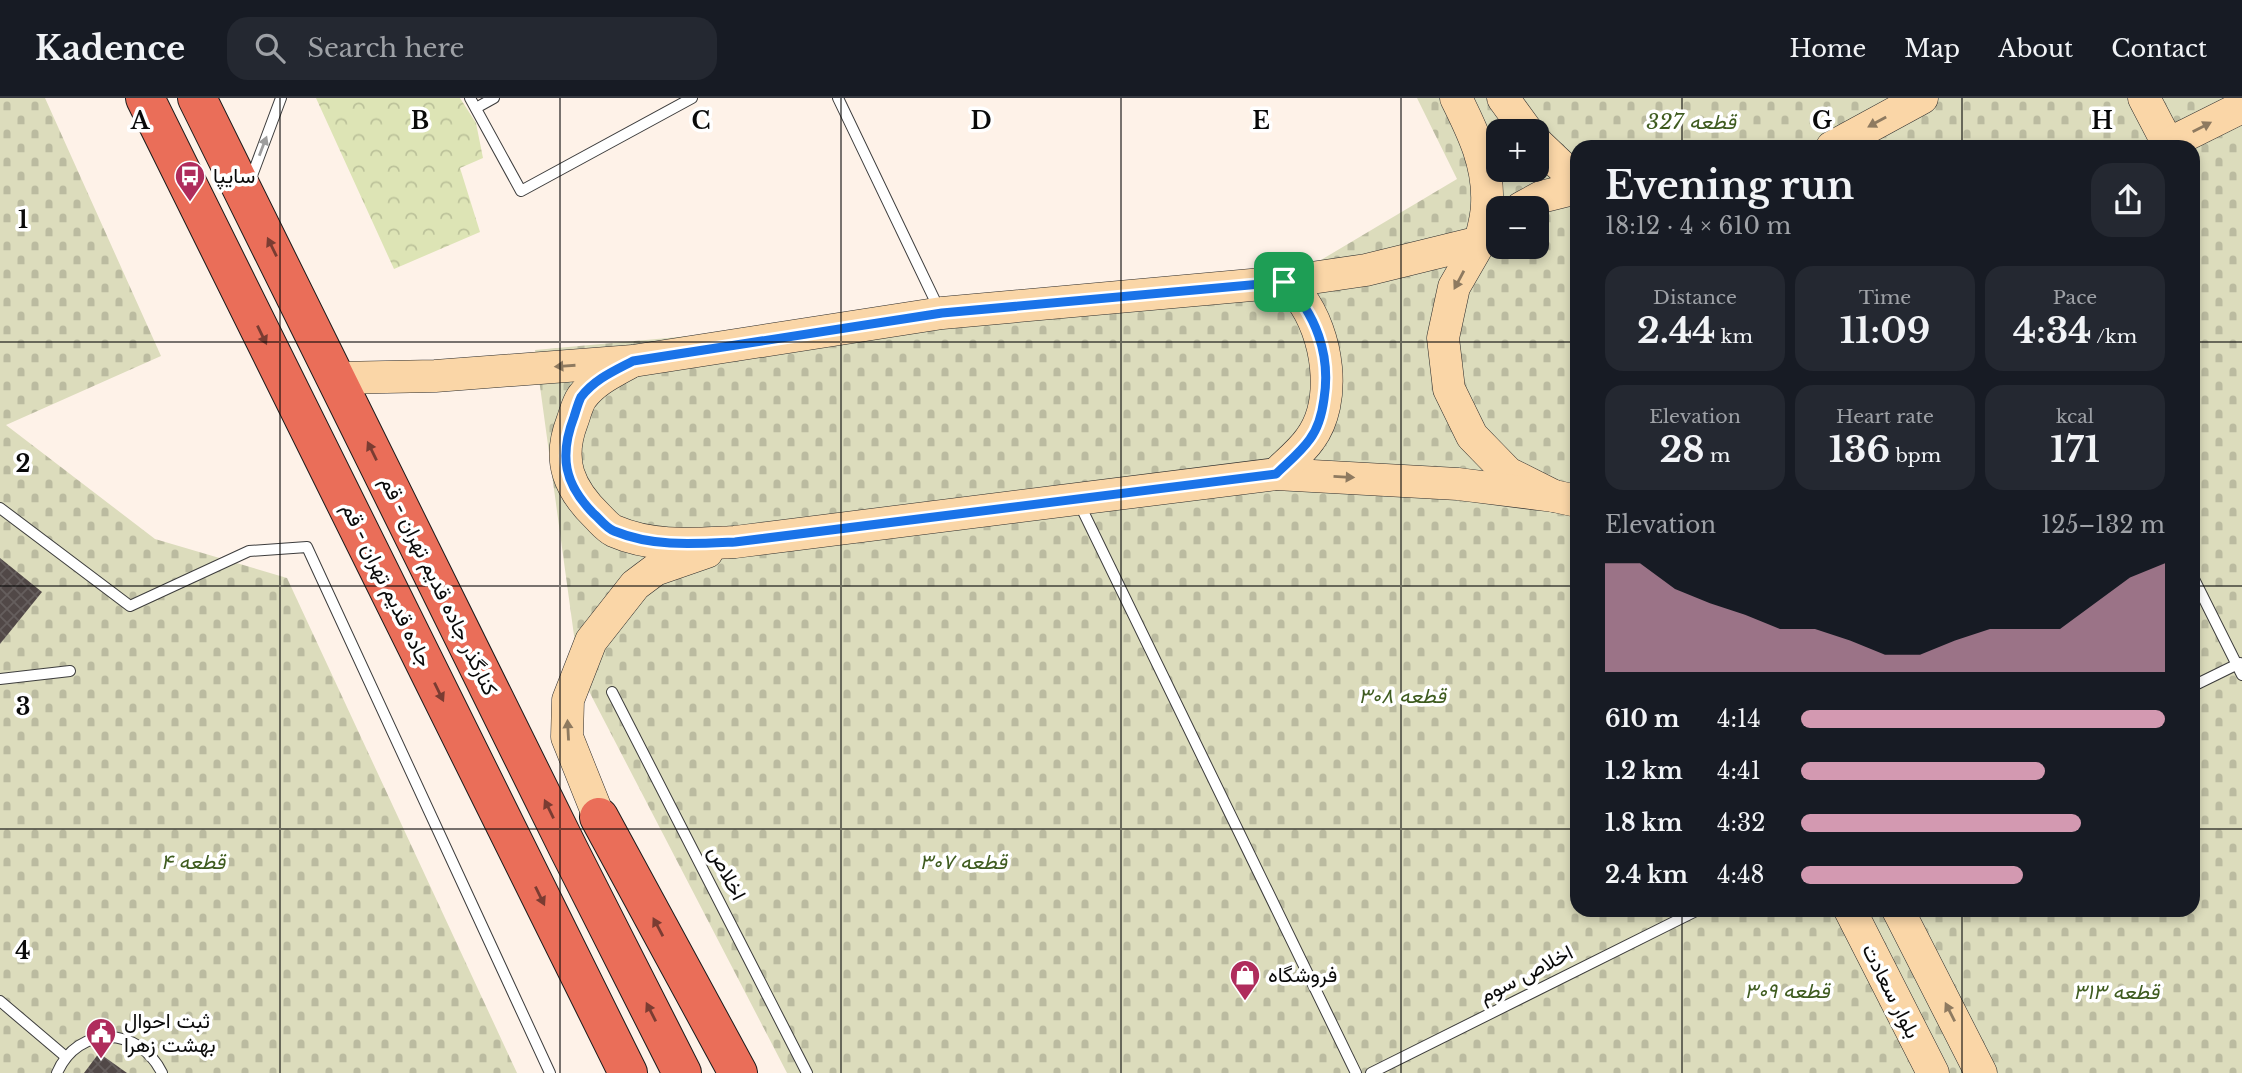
<!DOCTYPE html>
<meta charset="utf-8">
<style>
body{margin:0;font-family:"Libre Baskerville",Vazirmatn,serif;background:#242831;color:#f1f3f6;height:100vh;display:flex;flex-direction:column;font-size:26px;white-space:nowrap}
*{box-sizing:border-box;margin:0}
p{font-size:23px;color:#9ea1a6}
.icon{flex:none;width:38px;height:38px;fill:none;stroke:currentColor;stroke-width:2;stroke-linecap:round;stroke-linejoin:round}
.map{position:relative;flex:1;overflow:hidden}
.details{position:absolute;left:1570px;top:42px;width:630px;height:777px;display:flex;flex-direction:column;background:#171b24;border-radius:21px;box-shadow:0 4px 10px #0003}
.details>*{flex:none}
.fabs{position:absolute;left:1486px;top:21px;display:grid;gap:14px}
.fabs a{display:grid;place-items:center;width:63px;height:63px;border-radius:14px;background:#171b24;box-shadow:0 4px 10px #0003;font-size:35px}
.pin{position:absolute;display:grid;place-items:center;width:60px;height:60px;color:#fff;margin:-30px;border-radius:14px;box-shadow:0 4px 10px #0006}
.round{display:grid;place-items:center;flex:none;width:74px;height:74px;border-radius:21px;background:#242831}
.headline{display:flex;align-items:center;justify-content:space-between;height:119px;padding:0 35px}
h1{font-size:38px;font-weight:700;line-height:52px}
.stats{display:grid;grid-template-columns:repeat(3,1fr);gap:10px;height:119px;padding:7px 35px}
.stats div{display:grid;align-content:center;border-radius:18px;background:#242831;text-align:center}
.stats b{font-size:35px;font-weight:700}
.stats small{font-size:19px;font-weight:400}
.stats p{font-size:19px}
.chart{height:196px;padding:14px 35px}
.chart p{display:flex;justify-content:space-between}
.chart svg{width:100%;height:126px;margin-top:7px;fill:#d399b1;opacity:.7}
ul{padding:0 35px;list-style:none;font-size:23px}
li{display:grid;grid-template-columns:112px 84px 1fr;align-items:center;height:52px}
li i{height:18px;border-radius:9px;background:#d399b1}
header{display:flex;align-items:center;gap:42px;box-sizing:border-box;height:98px;padding:0 35px;background:#171b24;border-bottom:2px solid #363941}
header strong{font-size:33px}
nav{display:flex;gap:38px;margin-inline-start:auto;font-size:24px}
.search{width:490px;height:63px;background:#242831;display:flex;align-items:center;gap:18px;box-sizing:border-box;padding:0 24px;border-radius:21px;color:#9ea1a6;font-size:26px}
.map>svg:first-child{display:block}
</style>
<header>
<strong>Kadence</strong>
<div class="search"><svg class="icon" aria-label="search" viewBox="0 0 24 24"><circle cx="10" cy="10" r="6"/><path d="M15 15l6 6"/></svg>Search here</div>
<nav><a>Home</a><a>Map</a><a>About</a><a>Contact</a></nav>
</header>
<div class="map">
<svg width="2242" height="975" viewBox="0 0 2242 975">
<defs>
<pattern id="cemetery-stones" width="16" height="16" patternUnits="userSpaceOnUse" patternTransform="scale(1.75)"><rect width="16" height="16" fill="#dcdcbc"/><path d="M2 7V4a2 2 0 0 1 4 0v3zM10 15v-3a2 2 0 0 1 4 0v3z" fill="#bbbba0"/></pattern>
<pattern id="park-crowns" width="20" height="18" patternUnits="userSpaceOnUse" patternTransform="scale(1.75)"><rect width="20" height="18" fill="#dde4b5"/><path d="M2 6a3 3 0 1 1 6 0M12 15a3 3 0 1 1 6 0" fill="none" stroke="#bcc29a"/></pattern>
<pattern id="building-cross-hatch" width="8" height="8" patternUnits="userSpaceOnUse" patternTransform="scale(1.75)"><rect width="8" height="8" fill="#514847"/><path d="M0 0l8 8M0 8l8-8" fill="none" stroke="#655e5d"/></pattern>
</defs>
<rect width="100%" height="100%" fill="#fef2e8"/>
<g fill="url(#cemetery-stones)" fill-rule="evenodd">
<polygon points="0,0 45,0 161,258 6,327 155,441 287,480 517,975 0,975"/>
<path d="M1417,0H2242V975H787L579,574L535,252L1284,184L1457,81ZM1498,33H1536V72H1498ZM1577,49H2193V812H1577ZM1498,110H1536V149H1498Z"/>
</g>
<polygon fill="url(#park-crowns)" points="316,0 460,0 476,25 483,60 460,70 480,134 394,171"/>
<g fill="url(#building-cross-hatch)">
<polygon points="0,460 42,494 0,546"/>
<polygon points="99,955 127,975 84,975"/>
</g>
<g fill="none" stroke-linecap="round" stroke-linejoin="round">
<g stroke="#3d3d3d" stroke-width="12">
<g id="lane">
<polyline points="470,0 521,93 692,0"/>
<polyline points="838,0 940,213"/>
<polyline points="476,10 494,0"/>
<polyline points="250,83 281,0"/>
<polyline points="1078,403 1356,975"/>
<polyline points="0,410 130,508 249,453 307,449 550,975"/>
<polyline points="2193,479 2242,577"/>
<polyline points="0,581 70,573"/>
<polyline points="2193,588 2240,565"/>
<polyline points="612,594 807,975"/>
<polyline points="0,903 66,959"/>
<path d="M57,975C78,926 139,928 162,975"/>
<polyline points="1371,975 1698,812"/>
</g>
</g>
<g stroke="#2c2c2c" stroke-width="33">
<g id="secondary">
<polyline points="1503,0 1527,33"/>
<polyline points="2144,0 2168,46"/>
<polyline points="1536,44 1577,83"/>
<polyline points="1832,49 1922,0"/>
<polyline points="2162,49 2242,9"/>
<polyline points="1521,110 1541,99 1577,90"/>
<polyline points="1489,135 1480,144 1454,189 1443,240 1449,291 1472,338 1508,375 1554,398 1577,403"/>
<path d="M629,265C611,275 594,283 582,299C577,306 575,316 572,324C557,363 569,391 598,419C603,424 608,430 614,433C653,450 693,446 735,444L1276,376L1458,386L1554,398"/>
<path d="M336,280L435,278L633,263L942,215L1284,184L1366,172L1480,144C1483,132 1487,118 1487,106C1489,67 1473,34 1456,0"/>
<path d="M1276,376C1287,365 1301,354 1310,341C1338,303 1328,236 1300,199C1295,194 1289,189 1284,184"/>
<polyline points="599,719 567,639 568,602 591,543 635,487 655,472 707,454"/>
<polyline points="1850,812 1933,975"/>
<polyline points="1898,812 1981,975"/>
</g>
</g>
<g stroke="#1b1b1b" stroke-width="40">
<g id="highway">
<polyline points="145,0 628,975"/>
<polyline points="197,0 569,752 682,975"/>
<polyline points="599,719 738,975"/>
</g>
</g>
<use href="#lane" stroke="#fff" stroke-width="10"/>
<use href="#secondary" stroke="#fad6a7" stroke-width="32"/>
<use href="#highway" stroke="#ea6e59" stroke-width="38"/>
</g>
<defs><path id="oneway-solid" d="M-6-.8H1V-3.2L6.5 0L1 3.2V.8H-6Z" transform="scale(1.75)"/></defs>
<g fill="#8e7a60">
<use href="#oneway-solid" transform="translate(1877 24) rotate(151)"/>
<use href="#oneway-solid" transform="translate(2202 29) rotate(-27)"/>
<use href="#oneway-solid" transform="translate(1459 182) rotate(118)"/>
<use href="#oneway-solid" transform="translate(565 268) rotate(176)"/>
<use href="#oneway-solid" transform="translate(1344 379) rotate(3)"/>
<use href="#oneway-solid" transform="translate(568 632) rotate(-93)"/>
<use href="#oneway-solid" transform="translate(1950 914) rotate(-117)"/>
</g>
<use fill="#9d9d9d" href="#oneway-solid" transform="translate(263 48) rotate(-69)"/>
<g fill="#7a3c32">
<use href="#oneway-solid" transform="translate(272 149) rotate(-116)"/>
<use href="#oneway-solid" transform="translate(262 237) rotate(64)"/>
<use href="#oneway-solid" transform="translate(372 353) rotate(-116)"/>
<use href="#oneway-solid" transform="translate(439 594) rotate(64)"/>
<use href="#oneway-solid" transform="translate(549 711) rotate(-116)"/>
<use href="#oneway-solid" transform="translate(540 798) rotate(64)"/>
<use href="#oneway-solid" transform="translate(658 829) rotate(-118)"/>
<use href="#oneway-solid" transform="translate(651 914) rotate(-117)"/>
</g>
<g fill="none" stroke-linecap="round" stroke-linejoin="round">
<g stroke="#fff" stroke-width="14">
<path id="route" d="M1284,184C1316,215 1331,257 1324,301C1322,316 1319,329 1310,341C1301,354 1287,365 1276,376L735,444C693,446 653,449 614,433C606,430 600,421 594,416C564,386 559,358 574,319C576,313 578,305 581,299C595,281 614,273 633,263L942,215Z"/>
</g>
<use href="#route" stroke="#1a73e8" stroke-width="9"/>
</g>
<path fill="none" stroke="#0a0a0a" stroke-width="2" stroke-opacity="0.55" d="M280,0V975M560,0V975M841,0V975M1121,0V975M1401,0V975M1682,0V49M1962,0V49M0,244H1577M2193,244H2242M0,488H1577M2193,488H2242M0,731H1577M2193,731H2242M1682,812V975M1962,812V975"/>
<defs>
<g id="bus-pin" transform="scale(1.575)"><path d="M0 17L-7.5 6A9.5 9.5 0 1 1 7.5 6Z" fill="#af2c5c" stroke="#fff"/><path d="M-5-6H5V4H4V6H2V4H-2V6H-4V4H-5ZM-3.5-4V0h7V-4ZM-3.5 1.2v1.5H-2V1.2ZM2 1.2v1.5H3.5V1.2Z" fill="#fff"/></g>
<g id="shop-pin" transform="scale(1.575)"><path d="M0 17L-7.5 6A9.5 9.5 0 1 1 7.5 6Z" fill="#af2c5c" stroke="#fff"/><path d="M-5-2.5h2.3a2.7 3.5 0 0 1 5.4 0H5L5.5 6h-11ZM-1.5-2.5h3a1.5 2.3 0 0 0-3 0Z" fill="#fff"/></g>
<g id="civic-pin" transform="scale(1.575)"><path d="M0 17L-7.5 6A9.5 9.5 0 1 1 7.5 6Z" fill="#af2c5c" stroke="#fff"/><path d="M-.6-6.5H3V-4.5H.6V-3L4-1V1h2V6H-6V1h2V-1L-.6-3ZM-1.2 2.5V6h2.4V2.5Z" fill="#fff"/></g>
</defs>
<g fill-rule="evenodd">
<use href="#bus-pin" x="190" y="78"/>
<use href="#shop-pin" x="1245" y="877"/>
<use href="#civic-pin" x="101" y="935"/>
</g>
<g text-anchor="middle" dominant-baseline="central" stroke-width="7" stroke-linejoin="round" paint-order="stroke">
<g font-size="21" font-style="italic" fill="#3f5c20" stroke="#fff">
<text x="1691" y="24">قطعه 327</text>
<text x="1402" y="598">قطعه ۳۰۸</text>
<text x="193" y="764">قطعه ۴</text>
<text x="963" y="764">قطعه ۳۰۷</text>
<text x="1787" y="893">قطعه ۳۰۹</text>
<text x="2116" y="894">قطعه ۳۱۳</text>
</g>
<g font-size="21" fill="#0a0a0a" stroke="#fff" text-anchor="start">
<text x="213" y="78">سایپا</text>
<text x="1268" y="877">فروشگاه</text>
<text x="124" y="923">ثبت احوال<tspan x="124" dy="24">بهشت زهرا</tspan></text>
</g>
<g font-size="21" fill="#0a0a0a" stroke="#fff">
<text transform="translate(387 487) rotate(64)">جاده قدیم تهران - قم</text>
<text transform="translate(439 488) rotate(64)">کنارگذر جاده قدیم تهران - قم</text>
<text transform="translate(727 775) rotate(63)">اخلاص</text>
<text transform="translate(1526 876) rotate(-27)">اخلاص سوم</text>
<text transform="translate(1891 893) rotate(63)">بلوار سعادت</text>
</g>
</g>
<g font-size="23" text-anchor="middle" font-weight="bold" fill="#0a0a0a" stroke="#fff" stroke-width="7" stroke-linejoin="round" paint-order="stroke">
<text x="140" y="31">A</text>
<text x="420" y="31">B</text>
<text x="701" y="31">C</text>
<text x="981" y="31">D</text>
<text x="1261" y="31">E</text>
<text x="1822" y="31">G</text>
<text x="2102" y="31">H</text>
<text x="23" y="130">1</text>
<text x="23" y="374">2</text>
<text x="23" y="617">3</text>
<text x="23" y="861">4</text>
</g>
</svg>
<div class="fabs">
<a>+</a>
<a>−</a>
</div>
<div class="pin" style="left:1284px;top:184px;background:#1e9e55"><svg class="icon" aria-label="arrive" viewBox="0 0 24 24"><path d="M6 21V4h12l-3 4 3 4H6"/></svg></div>
<section class="details">
<div class="headline"><div><h1>Evening run</h1><p>18:12 · 4 × 610 m</p></div><a class="round"><svg class="icon" aria-label="share" viewBox="0 0 24 24"><path d="M12 15V3M7 8l5-5 5 5M5 13v7h14v-7"/></svg></a></div>
<div class="stats">
<div><p>Distance</p><b>2.44<small> km</small></b></div>
<div><p>Time</p><b>11:09</b></div>
<div><p>Pace</p><b>4:34<small> /km</small></b></div>
</div>
<div class="stats">
<div><p>Elevation</p><b>28<small> m</small></b></div>
<div><p>Heart rate</p><b>136<small> bpm</small></b></div>
<div><p>kcal</p><b>171</b></div>
</div>
<div class="chart"><p><span>Elevation</span>125–132 m</p>
<svg viewBox="0 0 160 44" preserveAspectRatio="none"><path d="M0 44V6L10 6L20 15L30 20L40 24L50 29L60 29L70 33L80 38L90 38L100 33L110 29L120 29L130 29L140 20L150 11L160 6V44z"/></svg>
</div>
<ul>
<li><b>610 m</b>4:14<i style="width:100%"></i></li>
<li><b>1.2 km</b>4:41<i style="width:67%"></i></li>
<li><b>1.8 km</b>4:32<i style="width:77%"></i></li>
<li><b>2.4 km</b>4:48<i style="width:61%"></i></li>
</ul>
</section>
</div>
